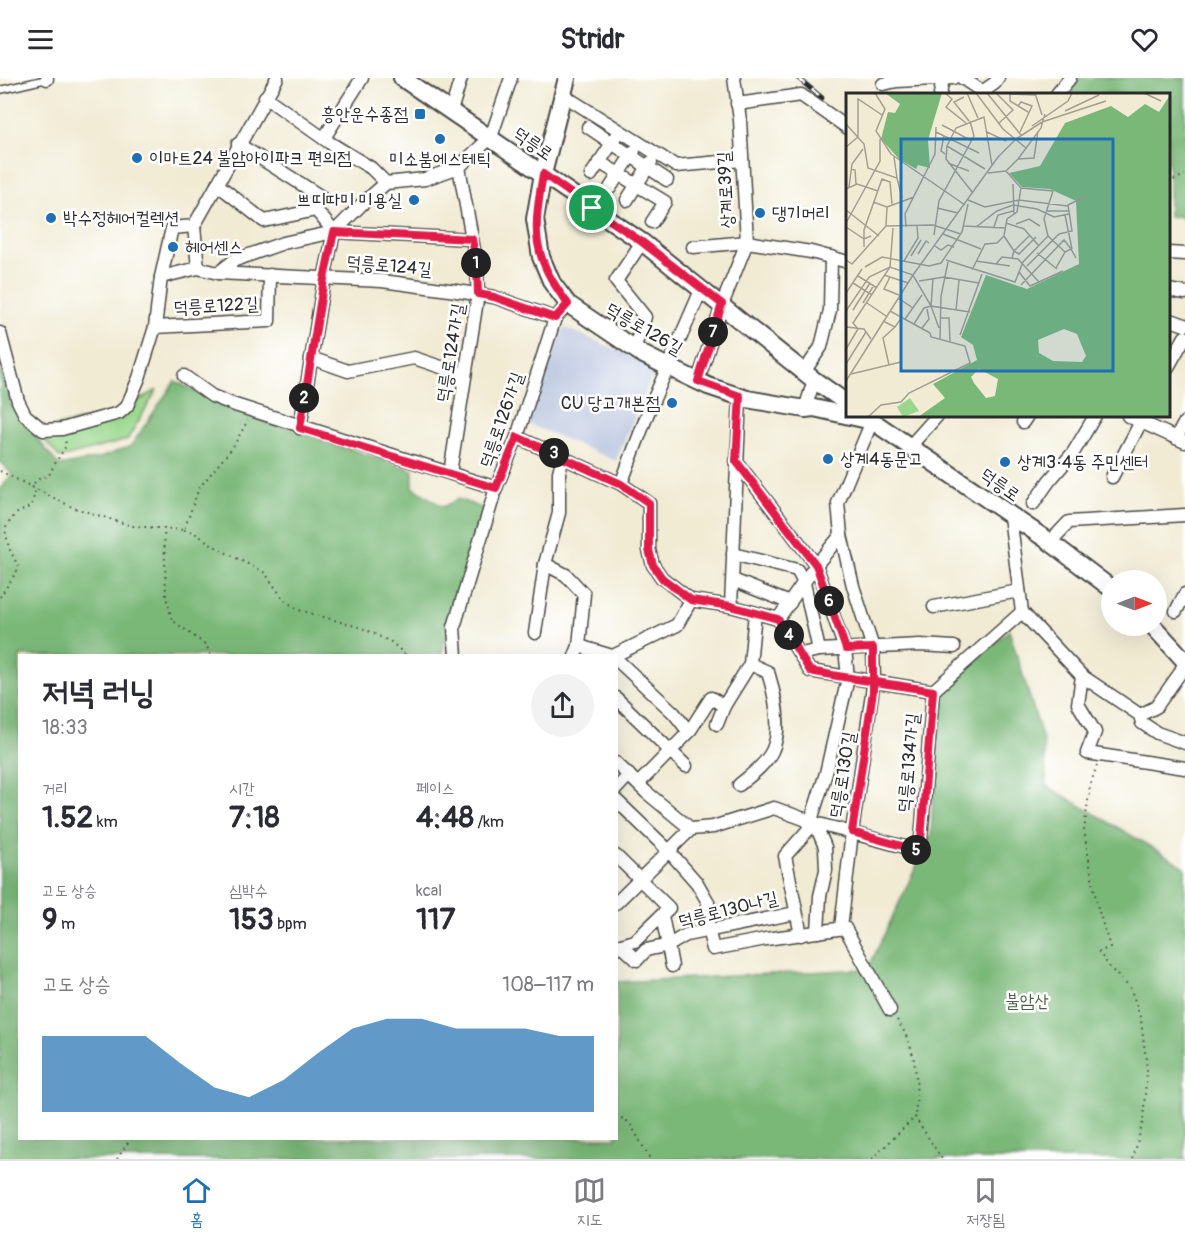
<!DOCTYPE html>
<html lang="ko">
<meta charset="utf-8">
<style>
body{margin:0;font-family:Pangolin,"Poor Story",sans-serif;background:#f2f2f3;color:#2b2b33;height:100vh;display:flex;flex-direction:column;font-size:22px;white-space:nowrap}
*{box-sizing:border-box;margin:0}
p{font-size:20px;color:#7c7c81}
.icon{flex:none;width:33px;height:33px;fill:none;stroke:currentColor;stroke-width:2;stroke-linecap:round;stroke-linejoin:round}
.map{position:relative;flex:1;overflow:hidden}
.drawer{position:absolute;left:18px;top:576px;width:600px;height:486px;display:flex;flex-direction:column;background:#fff;border-radius:0px;box-shadow:0 6px 24px #0002}
.drawer>*{flex:none}
.needle{width:39px;rotate:90deg}
.buttons{position:absolute;left:1101px;top:492px;display:grid;gap:12px}
.buttons a{display:grid;place-items:center;width:66px;height:66px;border-radius:50%;background:#fff;box-shadow:0 6px 24px #0002;font-size:30px}
.pin{position:absolute;display:grid;place-items:center;width:51px;height:51px;color:#fff;margin:-26px;border:3px solid #fff;border-radius:50%;box-shadow:0 2px 6px #0007}
.km{position:absolute;width:30px;height:30px;margin:-15px;border-radius:50%;background:#222;color:#fff;font-size:16px;line-height:30px;text-align:center}
.round{display:grid;place-items:center;flex:none;width:63px;height:63px;border-radius:32px;background:#f2f2f3}
.headline{display:flex;align-items:center;justify-content:space-between;height:102px;padding:0 24px}
h1{font-size:33px;font-weight:800;line-height:45px}
.stats{display:grid;grid-template-columns:repeat(3,1fr);gap:9px;height:102px;padding:6px 24px}
.stats div{display:grid;align-content:center}
.stats b{font-size:30px;font-weight:800}
.stats small{font-size:16px;font-weight:400}
.stats p{font-size:16px}
.chart{height:168px;padding:12px 24px}
.chart p{display:flex;justify-content:space-between}
.chart svg{width:100%;height:108px;margin-top:6px;fill:#1f6fb2;opacity:.7}
header{display:flex;justify-content:space-between;align-items:center;height:78px;padding:0 24px;background:#fff;font-size:27px;font-weight:800}
.menu{display:flex;justify-content:space-around;align-items:center;height:84px;border-top:2px solid #e1e1e2;background:#fff;font-size:16px;color:#7c7c81}
.menu a{display:grid;justify-items:center;gap:3px}
.menu .selected{color:#1f6fb2}
.map>svg:first-child{display:block}
</style>
<header><svg class="icon" aria-label="menu" viewBox="0 0 24 24"><path d="M4 6h16M4 12h16M4 18h16"/></svg>Stridr<svg class="icon" aria-label="heart" viewBox="0 0 24 24"><path d="M12 20l-8-8c-3-5 5-10 8-4 3-6 11-1 8 4z"/></svg></header>
<div class="map">
<svg width="1185" height="1081" viewBox="0 0 1185 1081">
<rect width="100%" height="100%" fill="#fff"/>
<filter id="ink" filterUnits="userSpaceOnUse"><feTurbulence type="fractalNoise" baseFrequency=".0167" numOctaves="2"/><feDisplacementMap in="SourceGraphic" scale="12" xChannelSelector="R" yChannelSelector="G"/><feConvolveMatrix kernelMatrix="1 2 1 2 8 2 1 2 1" color-interpolation-filters="sRGB"/></filter>
<filter id="wash" filterUnits="userSpaceOnUse"><feTurbulence type="fractalNoise" baseFrequency=".008" numOctaves="4" result="noise"/><feDisplacementMap in="SourceGraphic" scale="24" xChannelSelector="R" yChannelSelector="G"/><feGaussianBlur stdDeviation="1.35" result="paint"/><feColorMatrix in="noise" values="0 0 0 0 0 0 0 0 0 0 0 0 0 0 0 0 0 1.4 0 .05"/><feComposite in="paint" operator="in"/></filter>
<g filter="url(#wash)">
<rect width="100%" height="100%" fill="#f1ebd4"/>
<polygon fill="#b9c5de" points="564,249 656,289 616,383 524,344"/>
<polygon fill="#99d78d" stroke="#62815c" stroke-width="1.5" points="157,312 127,362 60,380 37,353 121,333"/>
<g fill="#7ab878" stroke="#527252" stroke-width="1.5">
<polygon points="1078,0 1185,0 1185,142 1178,138 1169,139 1168,16 1070,16"/>
<polygon points="0,284 11,327 59,388 100,380 131,368 175,303 234,332 413,392 413,409 443,429 458,421 490,433 441,577 20,578 20,1060 616,1060 617,904 868,891 931,757 938,618 1009,552 1043,662 1047,708 1185,789 1185,1081 0,1081 0,412 12,396 0,384"/>
</g>
</g>
<g filter="url(#ink)">
<g fill="none" stroke-linecap="round" stroke-linejoin="round">
<g stroke="#494844" stroke-width="9">
<polyline id="service" points="0,12 47,1"/>
</g>
<g stroke="#494844" stroke-width="15">
<g id="minor">
<polyline points="47,0 47,1"/>
<polyline points="962,0 986,16"/>
<polyline points="883,6 897,3 953,0"/>
<polyline points="982,14 995,5 998,0"/>
<polyline points="940,16 943,1"/>
<polyline points="1057,16 1070,0"/>
<polyline points="563,17 676,88 742,82"/>
<polyline points="265,19 330,65 371,90 386,105"/>
<polyline points="737,26 801,17 848,50"/>
<polyline points="451,33 461,0"/>
<polyline points="588,49 667,102"/>
<polyline points="324,60 362,0"/>
<polyline points="238,66 320,118 316,132 334,154"/>
<polyline points="599,84 665,124 652,144"/>
<polyline points="591,97 616,59"/>
<polyline points="217,106 264,143 316,132"/>
<polyline points="610,110 634,73"/>
<polyline points="627,122 651,84"/>
<polyline points="194,148 277,0"/>
<polyline points="194,148 198,190"/>
<polyline points="693,169 747,164 811,174 848,184"/>
<polyline points="1168,175 1185,176"/>
<polyline points="218,195 235,182 283,165 334,154 472,161"/>
<polyline points="161,199 198,190 218,195 382,203 457,213 494,219 555,240"/>
<polyline points="1168,212 1185,215"/>
<polyline points="1168,241 1185,247"/>
<polyline points="155,249 269,243 270,197"/>
<polyline points="0,255 18,323 25,337 43,352 62,351 119,335 127,328 139,300 155,249 161,199 172,150 194,148"/>
<polyline points="634,271 645,239 616,203 642,164"/>
<polyline points="311,280 348,293 414,280 465,297"/>
<polyline points="1168,289 1185,259"/>
<polyline points="804,294 821,269 830,232 831,179"/>
<polyline points="184,298 212,318 235,327 496,410"/>
<polyline points="698,303 722,227 747,164 740,42 734,0"/>
<polyline points="805,331 814,302"/>
<polyline points="1128,338 1185,364"/>
<polyline points="1023,344 1027,338"/>
<polyline points="300,350 324,201 334,154 361,127 386,105 425,101 459,89 491,59 511,0"/>
<polyline points="517,359 621,406 649,425 649,472 653,487 662,500 691,522 731,528 778,541 810,593 933,613"/>
<polyline points="1176,360 1185,344"/>
<polyline points="911,367 937,338"/>
<polyline points="736,383 816,487 845,571 848,600 826,695 808,752 785,778 801,857"/>
<polyline points="450,395 478,216 477,188 459,89"/>
<polyline points="1112,399 1144,338"/>
<polyline points="621,406 649,332 702,210"/>
<polyline points="1033,426 1049,403 1073,375 1095,338"/>
<polyline points="1010,438 1022,534 1082,598 1140,637 1142,645 1157,655 1185,665"/>
<polyline points="1050,464 1069,444 1185,437"/>
<polyline points="733,476 797,492 804,505 819,572"/>
<polyline points="545,486 566,497 584,516 579,568 575,578"/>
<polyline points="733,502 790,525"/>
<polyline points="731,528 740,318"/>
<polyline points="934,529 1019,513"/>
<polyline points="1176,533 1185,516"/>
<polyline points="778,541 816,487 841,457"/>
<polyline points="535,555 545,486 559,435 559,394 563,379"/>
<polyline points="579,568 612,578"/>
<polyline points="801,576 819,572 920,567 954,569"/>
<polyline points="456,578 454,549 496,410 517,359 555,240 568,226"/>
<polyline points="613,578 677,547 691,522"/>
<polyline points="616,581 674,635 689,654"/>
<polyline points="1082,598 1078,626 1095,654 1087,675 1185,690"/>
<polyline points="616,620 686,688"/>
<polyline points="1140,637 1156,629 1180,595 1185,583"/>
<polyline points="717,646 724,628"/>
<polyline points="616,685 646,714 691,751"/>
<polyline points="639,705 689,654 711,620 724,628 750,586 755,535"/>
<path d="M739,707C751,697 765,687 772,673C783,650 775,617 768,594L750,586"/>
<polyline points="616,711 629,697"/>
<polyline points="616,722 668,772 697,805 708,824 708,851 713,871 766,861 845,850 890,932"/>
<polyline points="815,745 825,769 826,792 820,818 818,854"/>
<polyline points="691,751 713,749 774,730 815,745 920,773 933,613 1022,534"/>
<polyline points="616,778 669,830 635,863 621,867"/>
<polyline points="616,825 691,751"/>
<polyline points="662,838 672,888"/>
<polyline points="841,850 852,754 874,602 873,570 853,508 841,457 838,425 872,343"/>
<polyline points="621,867 637,882 646,872 669,867 686,857 796,835"/>
</g>
</g>
<g stroke="#494844" stroke-width="20">
<g id="secondary">
<polyline points="402,0 642,164 814,302 848,326"/>
<polyline points="567,0 543,96 535,141 541,179 552,205 568,226 642,276 668,289 708,308 747,321 805,331 814,330 872,343"/>
<polyline points="865,338 1050,464 1112,511"/>
<polyline points="1153,548 1185,583"/>
</g>
</g>
<g stroke="#494844" stroke-width="2" stroke-dasharray="1.5 4.5" stroke-linecap="butt">
<polyline points="1168,104 1185,97"/>
<polyline points="0,393 72,429 132,448 184,452 199,410 233,369 248,342"/>
<polyline points="164,450 166,518 172,542 206,567 211,578"/>
<polyline points="184,452 193,454 219,471 265,495 284,522 299,532 362,550 391,564 407,578"/>
<polyline points="0,519 19,490 9,470 5,451 14,437 31,428 35,415 31,408 39,401 49,397 54,387 66,368 65,361"/>
<polyline points="1097,687 1090,708 1084,753 1097,827 1110,869 1099,874 1110,890 1131,911 1141,942 1147,990 1143,1043 1133,1081"/>
<path d="M897,942C918,972 918,1004 915,1039"/>
<polyline points="616,1037 630,1045 650,1081"/>
<polyline points="117,1081 131,1060"/>
<polyline points="872,1081 915,1039 942,1081"/>
</g>
<use href="#service" stroke="#fff" stroke-width="6"/>
<use href="#minor" stroke="#fff" stroke-width="12"/>
<use href="#secondary" stroke="#fff" stroke-width="16"/>
<g stroke="#2b2b2b" stroke-width="5">
<polyline id="rail" points="798,0 822,20"/>
</g>
<use href="#rail" stroke="#fff" stroke-width="3" stroke-dasharray="9" stroke-linecap="butt"/>
</g>
</g>
<g fill="none" stroke-linecap="round" stroke-linejoin="round" filter="url(#ink)">
<g stroke="#fff" stroke-width="12">
<path id="route" d="M592,130L543,96C533,155 531,176 568,226L555,240L494,219L478,216L477,188L472,161L334,154L324,201L300,350L496,410L517,359L621,406L649,425V472L653,487L662,500L691,522L731,528L778,541L810,593C851,601 892,606 933,613L920,773L852,754L873,613V570L846,571L816,487L736,383L740,318L698,303L722,226L642,164L592,130"/>
</g>
<use href="#route" stroke="#e11d48" stroke-width="8"/>
</g>
<g fill="#1f6fb2" stroke="#fff" stroke-width="2">
<rect x="414" y="30" width="12" height="12" rx="3"/>
<circle cx="440" cy="61" r="6"/>
<circle cx="137" cy="80" r="6"/>
<circle cx="414" cy="122" r="6"/>
<circle cx="760" cy="135" r="6"/>
<circle cx="51" cy="140" r="6"/>
<circle cx="173" cy="169" r="6"/>
<circle cx="672" cy="325" r="6"/>
<circle cx="828" cy="381" r="6"/>
<circle cx="1005" cy="384" r="6"/>
</g>
<g text-anchor="middle" dominant-baseline="central" stroke-width="5" stroke-linejoin="round" paint-order="stroke">
<g font-size="18" fill="#2b2b2b" stroke="#fff" text-anchor="start">
<text x="408" y="36" text-anchor="end">흥안운수종점</text>
<text x="149" y="80">이마트24 불암아이파크 편의점</text>
<text x="440" y="81" text-anchor="middle">미소붐에스테틱</text>
<text x="402" y="122" text-anchor="end">쁘띠따미 미용실</text>
<text x="772" y="135">댕기머리</text>
<text x="63" y="140">박수정헤어컬렉션</text>
<text x="185" y="169">헤어센스</text>
<text x="660" y="325" text-anchor="end">CU 당고개본점</text>
<text x="840" y="381">상계4동문고</text>
<text x="1017" y="384">상계3·4동 주민센터</text>
</g>
<g font-size="18" fill="#2b2b2b" stroke="#fff">
<text transform="translate(533 66) rotate(35)">덕릉로</text>
<text transform="translate(726 112) rotate(-93)">상계로39길</text>
<text transform="translate(389 188) rotate(5)">덕릉로124길</text>
<text transform="translate(216 228) rotate(-3)">덕릉로122길</text>
<text transform="translate(644 251) rotate(30)">덕릉로126길</text>
<text transform="translate(451 275) rotate(-81)">덕릉로124가길</text>
<text transform="translate(502 342) rotate(-71)">덕릉로126가길</text>
<text transform="translate(1000 407) rotate(35)">덕릉로</text>
<text transform="translate(909 685) rotate(-85)">덕릉로134가길</text>
<text transform="translate(843 697) rotate(-81)">덕릉로130길</text>
<text transform="translate(728 832) rotate(-14)">덕릉로130나길</text>
</g>
<g font-size="18" fill="#4c5f48" stroke="#fff">
<text x="1027" y="923">불암산</text>
</g>
</g>
<g transform="translate(846 15)">
<rect width="324" height="324" fill="#f1ebd4"/>
<path d="M64,305L73,318L57,324L51,314Z" fill="#99d78d"/>
<path d="M39,0H96L82,47L84,75L72,72L70,76L53,66L35,46L42,19L49,20L54,11ZM324,2V324H72L99,305L87,291L131,267L127,252L115,244L140,182L181,196L233,171L230,108L204,96L176,94L163,80L194,73L219,30L265,13L282,24L299,11L313,19ZM218,236L231,241L240,263L236,269L207,268L193,260L192,247ZM133,276L152,286L149,303L140,305L128,290L125,284Z" fill="#7ab878" fill-rule="evenodd"/>
<path fill="none" stroke="#a29e90" stroke-width="1.5" d="M29,0L39,16L30,38L45,61L119,112M99,0L106,6L100,14L120,30M121,0L132,25M130,0L157,36L180,55M141,0L175,42M150,0L167,17L152,31M164,0V8L182,19M189,0L196,22M298,0L315,8M164,1L189,2M118,4L108,9L123,28M172,13L175,9L186,13L174,39M219,18L253,2M196,29L260,8M0,31L18,51L22,75L51,85L56,105M96,32L126,48M186,33L222,8L226,0M90,39L133,60M141,39L160,48M98,42L95,58L99,61M101,53L139,76M0,54L12,44V6L36,22M48,64L51,85M172,66L188,65L192,38M102,70L123,78M5,76L9,77L10,91M160,78L175,95L207,98L198,126L202,143M142,80L160,78L172,66L195,35L199,21M167,91L168,121M3,94L6,71L17,56M0,96L11,91L32,98M127,100L100,66L101,53L110,35L138,24L146,72M122,107L139,114L173,107L222,113M41,114L68,104M91,115L112,120M0,117L33,143M201,118H223M219,122L226,156M0,130L34,68V46M160,130L178,136L193,153M170,131L183,126L194,133M40,133L87,132L115,141M118,133L159,135M0,134L18,146L25,143M60,134L59,121L89,61L90,34M130,134L151,118L167,112L191,116L208,124L223,121M148,134L152,122L167,118M97,141L135,156M88,142L93,108L128,43L124,28M158,143L168,158L166,165M202,143L219,159M89,153L95,157L102,152L108,154M18,154V137L36,86L44,89L46,111M168,158L173,161L190,144M168,158L183,143M191,160L211,176M72,161L80,148L83,150M65,163L75,147M0,167L6,171L40,133L41,114L27,109M100,167L169,189L177,169L202,143M58,168L72,145L71,133M130,168L164,173M150,171L156,164L172,166L193,189M181,173L213,141L226,138L222,112L238,104M19,174L36,164L83,173L95,170L116,139L122,111M210,175L219,159L225,156L230,165M126,177L139,151L151,150L158,143L161,126L171,119L175,95M173,179L184,193L217,178M38,182L62,190M12,183L31,195M44,184L38,196L53,202M87,186L85,213L93,235M73,188L98,184L133,190M7,190L26,202M175,192L218,147L225,156M0,200L16,176M52,205L67,215M17,210L28,192M21,210L40,223M7,217L24,190M110,217L113,187M0,218L23,184L44,174L67,182L85,213L124,219M44,218L84,240M94,225H103L104,248M59,226L76,202M37,228L49,234L56,224M68,231L78,215L85,213M0,234L18,236L25,246M76,235L83,226L81,216M12,236L7,230L44,174L47,135M114,242L136,181M94,246L95,203L102,169M0,256L12,236M0,271L20,239M43,272L37,245L49,234M5,281L55,269M0,288L67,182L152,64L170,46L196,29M22,324L35,312L55,309L63,300L124,270L119,253L85,244L84,240"/>
<path fill="#1f6fb2" fill-opacity="0.15" stroke="#1f6fb2" stroke-width="3" d="M55,46H267V278H55Z"/>
<rect width="324" height="324" fill="none" stroke="#2b2b2b" stroke-width="3"/>
</g>
</svg>
<div class="buttons">
<a><svg class="needle" viewBox="-14 -14 28 28"><path d="M0-13l5 13h-10z" fill="#e53935"/><path d="M0 13l5-13h-10z" fill="#7c7c81"/></svg></a>
</div>
<div class="pin" style="left:592px;top:130px;background:#1e9e55"><svg class="icon" aria-label="arrive" viewBox="0 0 24 24"><path d="M6 21V4h12l-3 4 3 4H6"/></svg></div>
<b class="km" style="left:476px;top:185px">1</b>
<b class="km" style="left:304px;top:320px">2</b>
<b class="km" style="left:554px;top:375px">3</b>
<b class="km" style="left:789px;top:557px">4</b>
<b class="km" style="left:916px;top:772px">5</b>
<b class="km" style="left:829px;top:523px">6</b>
<b class="km" style="left:713px;top:254px">7</b>
<section class="drawer">
<div class="headline"><div><h1>저녁 러닝</h1><p>18:33</p></div><a class="round"><svg class="icon" aria-label="share" viewBox="0 0 24 24"><path d="M12 15V3M7 8l5-5 5 5M5 13v7h14v-7"/></svg></a></div>
<div class="stats">
<div><p>거리</p><b>1.52<small> km</small></b></div>
<div><p>시간</p><b>7:18</b></div>
<div><p>페이스</p><b>4:48<small> /km</small></b></div>
</div>
<div class="stats">
<div><p>고도 상승</p><b>9<small> m</small></b></div>
<div><p>심박수</p><b>153<small> bpm</small></b></div>
<div><p>kcal</p><b>117</b></div>
</div>
<div class="chart"><p><span>고도 상승</span>108–117 m</p>
<svg viewBox="0 0 160 44" preserveAspectRatio="none"><path d="M0 44V13L10 13L20 13L30 13L40 24L50 34L60 38L70 31L80 20L90 10L100 6L110 6L120 10L130 10L140 10L150 13L160 13V44z"/></svg>
</div>
</section>
</div>
<nav class="menu">
<a class="selected"><svg class="icon" aria-label="home" viewBox="0 0 24 24"><path d="M3 11l9-7 9 7M6 9v11h12V9"/></svg>홈</a>
<a><svg class="icon" aria-label="map" viewBox="0 0 24 24"><path d="M3 6l6-2 6 2 6-2v14l-6 2-6-2-6 2zM9 4v14M15 6v14"/></svg>지도</a>
<a><svg class="icon" aria-label="saved" viewBox="0 0 24 24"><path d="M7 4h10v16l-5-4-5 4z"/></svg>저장됨</a>
</nav>
